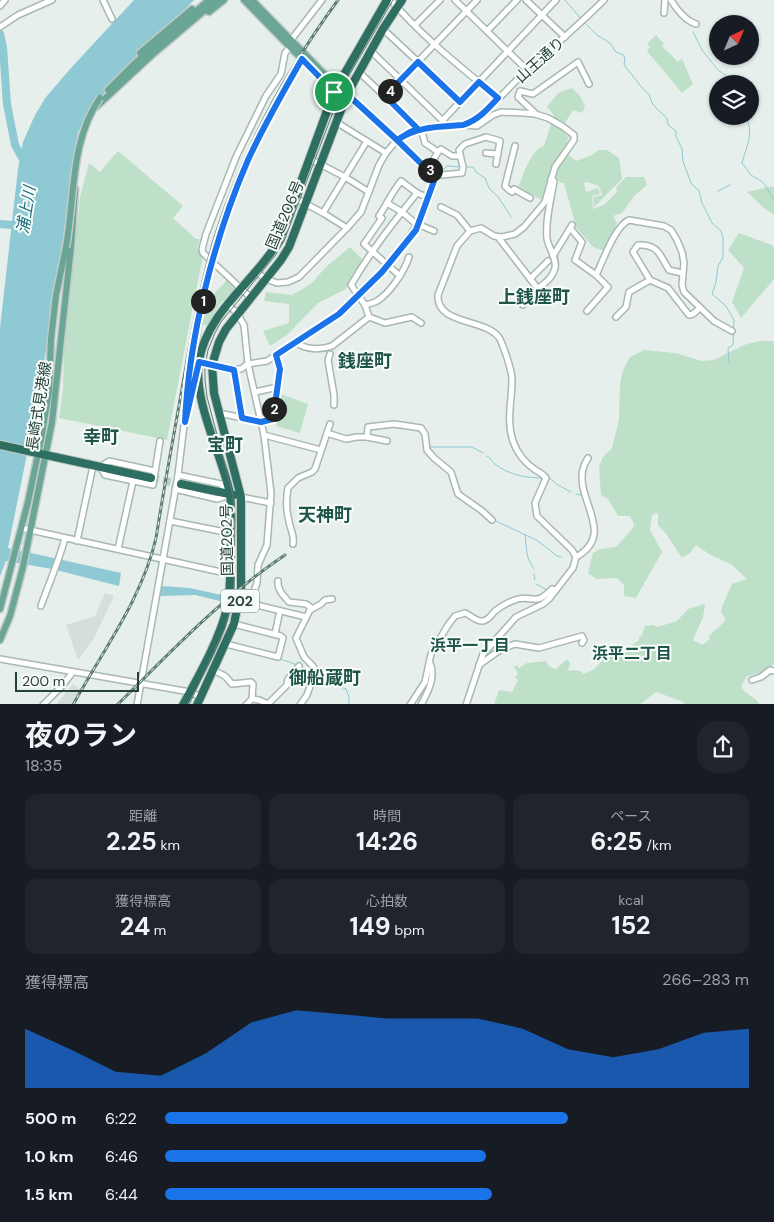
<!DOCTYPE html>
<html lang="ja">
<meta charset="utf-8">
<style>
body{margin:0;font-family:"DM Sans","Noto Sans JP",sans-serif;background:#20242c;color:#f1f3f6;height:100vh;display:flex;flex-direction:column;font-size:19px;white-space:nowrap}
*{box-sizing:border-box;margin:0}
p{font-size:16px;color:#9ea1a6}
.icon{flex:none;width:28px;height:28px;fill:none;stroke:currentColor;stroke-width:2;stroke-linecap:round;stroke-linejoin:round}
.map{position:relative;height:704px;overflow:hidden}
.drawer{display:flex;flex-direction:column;background:#171b24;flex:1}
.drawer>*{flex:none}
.needle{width:32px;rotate:44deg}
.controls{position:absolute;left:709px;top:15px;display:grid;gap:10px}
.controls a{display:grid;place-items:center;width:50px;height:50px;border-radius:50%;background:#171b24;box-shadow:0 1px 4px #0004;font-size:25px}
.scale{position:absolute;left:15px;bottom:12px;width:124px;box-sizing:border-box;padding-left:5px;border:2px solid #24423a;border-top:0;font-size:14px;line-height:18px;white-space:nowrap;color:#24423a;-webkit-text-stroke:4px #f7fbf9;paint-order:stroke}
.pin{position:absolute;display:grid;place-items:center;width:42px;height:42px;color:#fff;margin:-21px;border:2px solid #fff;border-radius:50%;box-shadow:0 1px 5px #0007}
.km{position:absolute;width:25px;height:25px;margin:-12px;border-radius:50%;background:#222;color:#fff;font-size:14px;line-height:25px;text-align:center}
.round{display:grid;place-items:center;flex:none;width:52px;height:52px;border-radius:20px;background:#20242c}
.summary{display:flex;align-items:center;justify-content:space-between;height:85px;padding:0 25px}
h1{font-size:28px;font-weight:700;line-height:38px}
.metrics{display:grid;grid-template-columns:repeat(3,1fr);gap:8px;height:85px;padding:5px 25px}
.metrics div{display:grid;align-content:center;border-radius:12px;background:#20242c;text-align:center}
.metrics b{font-size:25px;font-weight:700}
.metrics small{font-size:14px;font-weight:400}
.metrics p{font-size:14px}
.chart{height:140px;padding:10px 25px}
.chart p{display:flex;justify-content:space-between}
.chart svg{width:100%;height:90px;margin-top:5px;fill:#1a73e8;opacity:.7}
ul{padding:0 25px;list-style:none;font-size:16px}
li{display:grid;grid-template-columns:80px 60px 1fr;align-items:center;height:38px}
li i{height:12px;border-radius:6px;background:#1a73e8}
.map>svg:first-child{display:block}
</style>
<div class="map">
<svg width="774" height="705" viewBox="0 0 774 705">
<rect width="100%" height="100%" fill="#e6efeb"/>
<g fill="#d4dfda">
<polygon points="105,593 114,596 94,638 78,660 66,625 95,616"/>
<polygon points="73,684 82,691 75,704 57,704"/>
</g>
<g fill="#bfe0c8">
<path d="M656,35L664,44L662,46C667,53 671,53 677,62L682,59L693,84L682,93L647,51L650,47L647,44Z"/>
<path d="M572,88L580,96L585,106L582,113L573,110L565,123V134L569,137L564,151L576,161L592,155L599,150H607L619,158L622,179L594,207L593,197L602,195L599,186L587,182L584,183L586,192L598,188L600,194L592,196L593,209L604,205L617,192L616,188L626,177H644L647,185L634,196L622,213L613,216L617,223L606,248L602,250L593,247L576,227L564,183H561L550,172L542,200L518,188C523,176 531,149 544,146L554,115L547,107L558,93Z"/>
<polygon points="118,151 183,206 173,218 196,239 200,239 197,248 203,255 167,440 59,418 63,388 64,350 80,197 89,163 100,172"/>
<polygon points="774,186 774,215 764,208 747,192"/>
<polygon points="739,233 774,246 774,279 741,318 732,302 744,268 728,250"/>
<polygon points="350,247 363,260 349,285 344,290 318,303 287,335 270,346 263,331 289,323 289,304 264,301 266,292 292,295 311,284 326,267"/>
<polygon points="228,279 236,287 219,305 207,326 203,324 210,298"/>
<path d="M759,341H774V664L761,673L747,676L741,686C745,695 755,696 759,704H685L681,701L656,692L640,704L494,705L499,690L512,692L518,680L515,678L518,673L514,667L516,665L519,668L527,663L546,661L549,667L556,669L567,659L570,663L568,671L573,670L581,671L583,674L593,670L603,660L608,646L614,645L622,654L639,640V637L642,635L645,626L653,625L657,627L677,621L688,609L705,604L703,617L693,640L702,645L710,639L709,636C715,630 721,626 726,619C725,619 722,612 721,612C721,607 730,589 732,584L747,579L732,565L709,554L696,545L690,553L682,558L667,535L658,525V513L652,515L650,530L662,552L636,598L624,596V585L617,578L597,579L588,573L593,553L600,549L616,547L633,528L634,524L630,516H618L608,499L601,495L599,466L603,457L612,448L619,420L620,384L623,370L630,357L644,350L675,353L702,361L714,360L744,345Z"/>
<polygon points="281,394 308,404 300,433 276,426 279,417"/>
</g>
<g fill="#8ec9d4">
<polygon points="134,0 194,0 119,77 78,132 50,329 29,444 8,548 24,552 30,551 31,553 121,573 119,586 52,569 6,561 0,576 0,328 18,169 23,142 35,115 46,97 71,68"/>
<polygon points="161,586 190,588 221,595 220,601 195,595 160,596"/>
</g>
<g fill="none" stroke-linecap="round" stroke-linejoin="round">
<g stroke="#8ec9d4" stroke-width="1">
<polyline points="565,0 582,20"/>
<polyline points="585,23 597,35 610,43 616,52 623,55 625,58 624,65 644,90 649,94 652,103 657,109 667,118 668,125 676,131 676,136 682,149 683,161 691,183 699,191 702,203 712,223 721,231 723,238 723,257 718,266 716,282 712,294 726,306 734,320 733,345 728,348 729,363"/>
<polyline points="693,32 702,50 718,70 738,84"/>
<path d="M746,116C754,136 747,144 742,163L751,175L761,181L765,185L774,200"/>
<polyline points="407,146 437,170 444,169 447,166 461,167"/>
<polyline points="465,167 473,167 476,172 485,178 489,188 499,198 511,217"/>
<polyline points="718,191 730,185"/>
<polyline points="431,447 472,447 483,453"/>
<path d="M487,456C491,458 491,461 495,464C509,475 526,478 543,478"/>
<polyline points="548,477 558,485 571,492"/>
<polyline points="576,494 584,496"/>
<polyline points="494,520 538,541 557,556 561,557"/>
<path d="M525,535C527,550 525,556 534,569"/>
<polyline points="534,574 535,580"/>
<polyline points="536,584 547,590"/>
<polyline points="228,647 238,650"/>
<path d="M279,659C292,663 303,665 312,676"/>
<polyline points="315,678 346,689 349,697 349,705"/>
</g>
<g stroke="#8ec9d4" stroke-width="8">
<polyline points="0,34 3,47 7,104 15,145 25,163"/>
<polyline points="0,224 12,225"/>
</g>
<polyline stroke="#bfccc8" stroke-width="8" stroke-dasharray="8 4" stroke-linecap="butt" points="151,478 181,484"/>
<g stroke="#a8b8b2" stroke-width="8">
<g id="minor">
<polyline points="103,0 112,19"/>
<path d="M391,0C422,37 461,67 498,98"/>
<polyline points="455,0 527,70"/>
<polyline points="526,0 565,37"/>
<path d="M671,0C676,9 686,21 696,24"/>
<polyline points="0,6 5,0"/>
<polyline points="664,13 665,0"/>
<polyline points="415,25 440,0"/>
<polyline points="0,27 18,15 52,0"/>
<polyline points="383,29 461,102"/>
<polyline points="487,31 517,0"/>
<polyline points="291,40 322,0"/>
<polyline points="371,51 444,122"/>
<polyline points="359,72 415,125 417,129"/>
<path d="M347,94L397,140L410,132L417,129L463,125C486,117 508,87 527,70C553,47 579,25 604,0"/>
<polyline points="385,96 477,0"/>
<polyline points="535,113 518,97 520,91 533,94 578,62 589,84"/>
<polyline points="443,120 556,0"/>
<polyline points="336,122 386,153"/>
<path d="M463,125L477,126L493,115L501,112L524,113L535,114L548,118L562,126L574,135V140L555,167L545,202L524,227L515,234L502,237L494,236L481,228L470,231L457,246L438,295C436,326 488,318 500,339C504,348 512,370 512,380C512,400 506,421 513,441C517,453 526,464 537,471C541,473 543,474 546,478L535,503L537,516L572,550L576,557L573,568L549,599L543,604L516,617L483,654L466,705"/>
<polyline points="421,129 425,143 438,152 441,149 452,156 459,156"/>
<polyline points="515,146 505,186 509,190 512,192 514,189 530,198"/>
<polyline points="486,153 498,154"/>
<polyline points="310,159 345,177 369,192"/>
<polyline points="432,162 438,152"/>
<polyline points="442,175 462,173 463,167 459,150 465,144 486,137 500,141 496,164"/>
<polyline points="295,198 323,213 347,228"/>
<polyline points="387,203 402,212 415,223 434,231"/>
<polyline points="441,207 457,215 470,231"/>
<polyline points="323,213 367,141"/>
<polyline points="571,229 582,242 575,260 596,275 608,287 587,311"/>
<polyline points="498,237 535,285"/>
<polyline points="553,256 572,225"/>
<path d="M596,275C603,261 615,226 629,220L664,226L671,230L677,240L682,252L684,263L682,285L684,292L714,321L732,331"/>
<path d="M400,276L364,244L382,218L379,216C387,204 392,192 401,181L417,193L429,198"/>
<polyline points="530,279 548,261"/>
<path d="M650,280L633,252L638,245C658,244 660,255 669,270L682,273"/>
<polyline points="250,297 203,253 202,249 206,234 236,157 266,96 281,74 285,53 290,47"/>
<polyline points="228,305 237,313 244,325 248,364 264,435 271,493 267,545 258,565 257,583 250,602"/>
<path d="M365,305C369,304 374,303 377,301C390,293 404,272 409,257"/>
<path d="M523,305C528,289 551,286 555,268C557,258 549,249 547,239C545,220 551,200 554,181L551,179"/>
<path d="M369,317L365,305L351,285C370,252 393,223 417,193"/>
<polyline points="616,317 626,307 629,292 650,280 668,288 689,315 693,314 700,308"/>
<path d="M296,342C305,350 321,350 332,346L369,317L385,323L412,317L421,323"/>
<polyline points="330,354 328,360 334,395 334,405"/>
<polyline points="199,363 233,369 241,369 248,364 267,361 276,355 339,315 388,265 418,224 434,181 434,176 397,140 386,153 379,165 361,212 347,228 299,277 288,282 277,283 266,279 256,272"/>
<polyline points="233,369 242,418"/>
<polyline points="255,392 278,387"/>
<polyline points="188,407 196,374"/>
<polyline points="219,413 261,422 273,419 281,369 276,355"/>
<polyline points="327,433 346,439 357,437 367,437 368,427 394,424 421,428 425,434 427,450 434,458 451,472 458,494 481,510 492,520"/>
<polyline points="264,435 321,450"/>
<polyline points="367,437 387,441"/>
<polyline points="155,471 109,461 100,467 105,475 153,485 160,441"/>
<polyline points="175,489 217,499 230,495 221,484 178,475"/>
<polyline points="241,497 271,503"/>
<polyline points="170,521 230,533"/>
<polyline points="21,528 230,574"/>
<polyline points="77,541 93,466"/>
<path d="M293,544C295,535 290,530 289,521C286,510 286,499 288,488L298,478L312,472L315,469L330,424"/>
<polyline points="118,549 133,481"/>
<path d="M576,557C617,534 575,500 583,469C584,465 586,461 588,458"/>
<path d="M278,581C277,590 284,596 289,602L306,604L310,607V610"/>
<polyline points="240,601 306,617"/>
<path d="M41,606C49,583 59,561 65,538"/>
<polyline points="275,634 279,615"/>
<polyline points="226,644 278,657 283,638 281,636 234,624"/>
<polyline points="0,659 190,692 201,697"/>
<polyline points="479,665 500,650 515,644 539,648 582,636 584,640 582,643"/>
<polyline points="213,670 225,676 232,684 251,682 253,684 252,699 246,705"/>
<polyline points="752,680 761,677 770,670 774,671"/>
<polyline points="252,699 259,700 268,704 287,685 288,679 299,666"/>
<polyline points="43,705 61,687 73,672"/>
<polyline points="137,705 178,475 192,359 209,273 229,209 248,161 278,100 302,59"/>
<polyline points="300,705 307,695 315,672 313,666 304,657 296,638 310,610 321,604 325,600 332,599"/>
<path d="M410,705L425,682L431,654L448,625L455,616L465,613C471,615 476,622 483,621C489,620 491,615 495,611C500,607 507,603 512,601C532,592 533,609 552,589L556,590"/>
<path d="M421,705C428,692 436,677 430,663"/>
</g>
</g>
<g stroke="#c2cac8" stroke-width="9">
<g id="major">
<polyline points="244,0 334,92 347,94"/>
<polyline points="252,0 339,89"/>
<polyline points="209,12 224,0"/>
<polyline points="140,53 192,9"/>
<polyline points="108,90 134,64 209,0"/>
<polyline points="96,107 153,54 217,0"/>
<polyline points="0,609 28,502 41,440 49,391 51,339 56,295 66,247"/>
<polyline points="0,640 10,616 23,567 52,422 71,247 75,189"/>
</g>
</g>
<g stroke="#c2cac8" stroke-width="10">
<g id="highway">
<polyline points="0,445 151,478"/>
<polyline points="181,484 234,495"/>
<path d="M183,705C198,677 220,639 227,608C232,586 230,562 230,540C230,525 232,508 230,494C222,454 193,403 199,361C207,311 256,281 280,239L334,92L387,0"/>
<polyline points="197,705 234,624 241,588 241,497 214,393 212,365 219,342 226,329 281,260 289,247 347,94 383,29 402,0"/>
</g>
</g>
<use href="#minor" stroke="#fff" stroke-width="5"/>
<use href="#major" stroke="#6aa596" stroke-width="6"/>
<use href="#highway" stroke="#2f6f62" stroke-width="8"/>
<polyline stroke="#5f7d75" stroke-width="1" points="189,705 225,628 234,595 235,517 233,495 207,397 205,380 205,366 208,350 215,333 221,322 275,256 284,241 343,86 393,0"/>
<g stroke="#5f7d75" stroke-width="3">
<g id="rail">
<path d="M73,705C103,650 142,599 156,538C164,488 173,439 182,389C191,337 200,285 216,234C243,150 286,71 338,0"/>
<path d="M117,705C170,653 222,597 285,555"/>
</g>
</g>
<use href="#rail" stroke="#f7fbf9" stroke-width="1" stroke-dasharray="4" stroke-linecap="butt"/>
<g stroke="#c2cac8" stroke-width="9" stroke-linecap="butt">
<path id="major-bridge" d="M66,247C75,197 70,141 100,98"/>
</g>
<use href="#major-bridge" stroke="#6aa596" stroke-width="6"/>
</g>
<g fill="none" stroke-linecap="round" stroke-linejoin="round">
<g stroke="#fff" stroke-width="10">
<path id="route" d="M334,92L302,59C283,92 264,125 248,160C214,238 189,336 185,422L199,362L234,370L242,418L261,422L273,419L280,369L276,355L339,314L382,272L416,230L434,181V176L397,140C419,126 437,127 463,125C478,120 487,110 498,98L479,82L460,102L418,62L385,96L418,129L410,132L397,140L347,94L334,92"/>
</g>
<use href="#route" stroke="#1a73e8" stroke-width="6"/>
</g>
<g text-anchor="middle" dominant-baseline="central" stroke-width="4" stroke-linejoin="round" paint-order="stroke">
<rect fill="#f7fbf9" stroke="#637a73" stroke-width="1" x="221" y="589.5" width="38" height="23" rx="4"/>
<g font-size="14" font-weight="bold" fill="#24423a">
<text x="240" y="601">202</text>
</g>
<g font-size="15" fill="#24423a" stroke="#f7fbf9">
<text transform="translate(540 60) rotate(-42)">山王通り</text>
<text transform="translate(285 215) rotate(-67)">国道206号</text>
<text transform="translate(39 406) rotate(-81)">長崎式見港線</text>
<text transform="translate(227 540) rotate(-91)">国道202号</text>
</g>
<g font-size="16" font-style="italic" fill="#1c6f80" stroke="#f7fbf9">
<text transform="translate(26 210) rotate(-81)">浦上川</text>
</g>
<g font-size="16" font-weight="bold" fill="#1f5548" stroke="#f7fbf9">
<text x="470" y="645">浜平一丁目</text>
<text x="632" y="653">浜平二丁目</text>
</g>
<g font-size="18" font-weight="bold" fill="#1f5548" stroke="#f7fbf9">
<text x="534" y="297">上銭座町</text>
<text x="365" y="361">銭座町</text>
<text x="101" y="437">幸町</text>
<text x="225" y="445">宝町</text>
<text x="325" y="515">天神町</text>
<text x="325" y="678">御船蔵町</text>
</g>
</g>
</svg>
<div class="controls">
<a><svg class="needle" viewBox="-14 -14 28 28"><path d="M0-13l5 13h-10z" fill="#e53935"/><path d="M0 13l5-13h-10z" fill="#9ea1a6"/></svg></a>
<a><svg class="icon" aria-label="layers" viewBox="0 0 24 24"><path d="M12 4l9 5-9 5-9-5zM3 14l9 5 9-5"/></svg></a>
</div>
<div class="scale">200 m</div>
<div class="pin" style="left:334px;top:92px;background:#1e9e55"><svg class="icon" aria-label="arrive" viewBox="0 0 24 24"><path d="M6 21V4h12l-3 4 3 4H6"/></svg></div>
<b class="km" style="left:203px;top:301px">1</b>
<b class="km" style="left:274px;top:409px">2</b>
<b class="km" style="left:430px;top:170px">3</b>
<b class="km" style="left:390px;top:91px">4</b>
</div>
<section class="drawer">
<div class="summary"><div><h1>夜のラン</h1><p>18:35</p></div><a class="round"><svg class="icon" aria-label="share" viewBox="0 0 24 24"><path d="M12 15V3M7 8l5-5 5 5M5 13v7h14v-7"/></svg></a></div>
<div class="metrics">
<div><p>距離</p><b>2.25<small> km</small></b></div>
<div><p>時間</p><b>14:26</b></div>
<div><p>ペース</p><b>6:25<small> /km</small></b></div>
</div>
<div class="metrics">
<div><p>獲得標高</p><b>24<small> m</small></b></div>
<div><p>心拍数</p><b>149<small> bpm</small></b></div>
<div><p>kcal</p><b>152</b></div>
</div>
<div class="chart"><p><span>獲得標高</span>266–283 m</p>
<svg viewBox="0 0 160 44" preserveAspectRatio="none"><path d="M0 44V15L10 25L20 36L30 38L40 27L50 12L60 6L70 8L80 10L90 10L100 10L110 15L120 25L130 29L140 25L150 17L160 15V44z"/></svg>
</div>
<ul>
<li><b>500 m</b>6:22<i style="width:69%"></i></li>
<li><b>1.0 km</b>6:46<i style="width:55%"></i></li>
<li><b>1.5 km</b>6:44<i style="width:56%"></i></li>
</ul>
</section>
